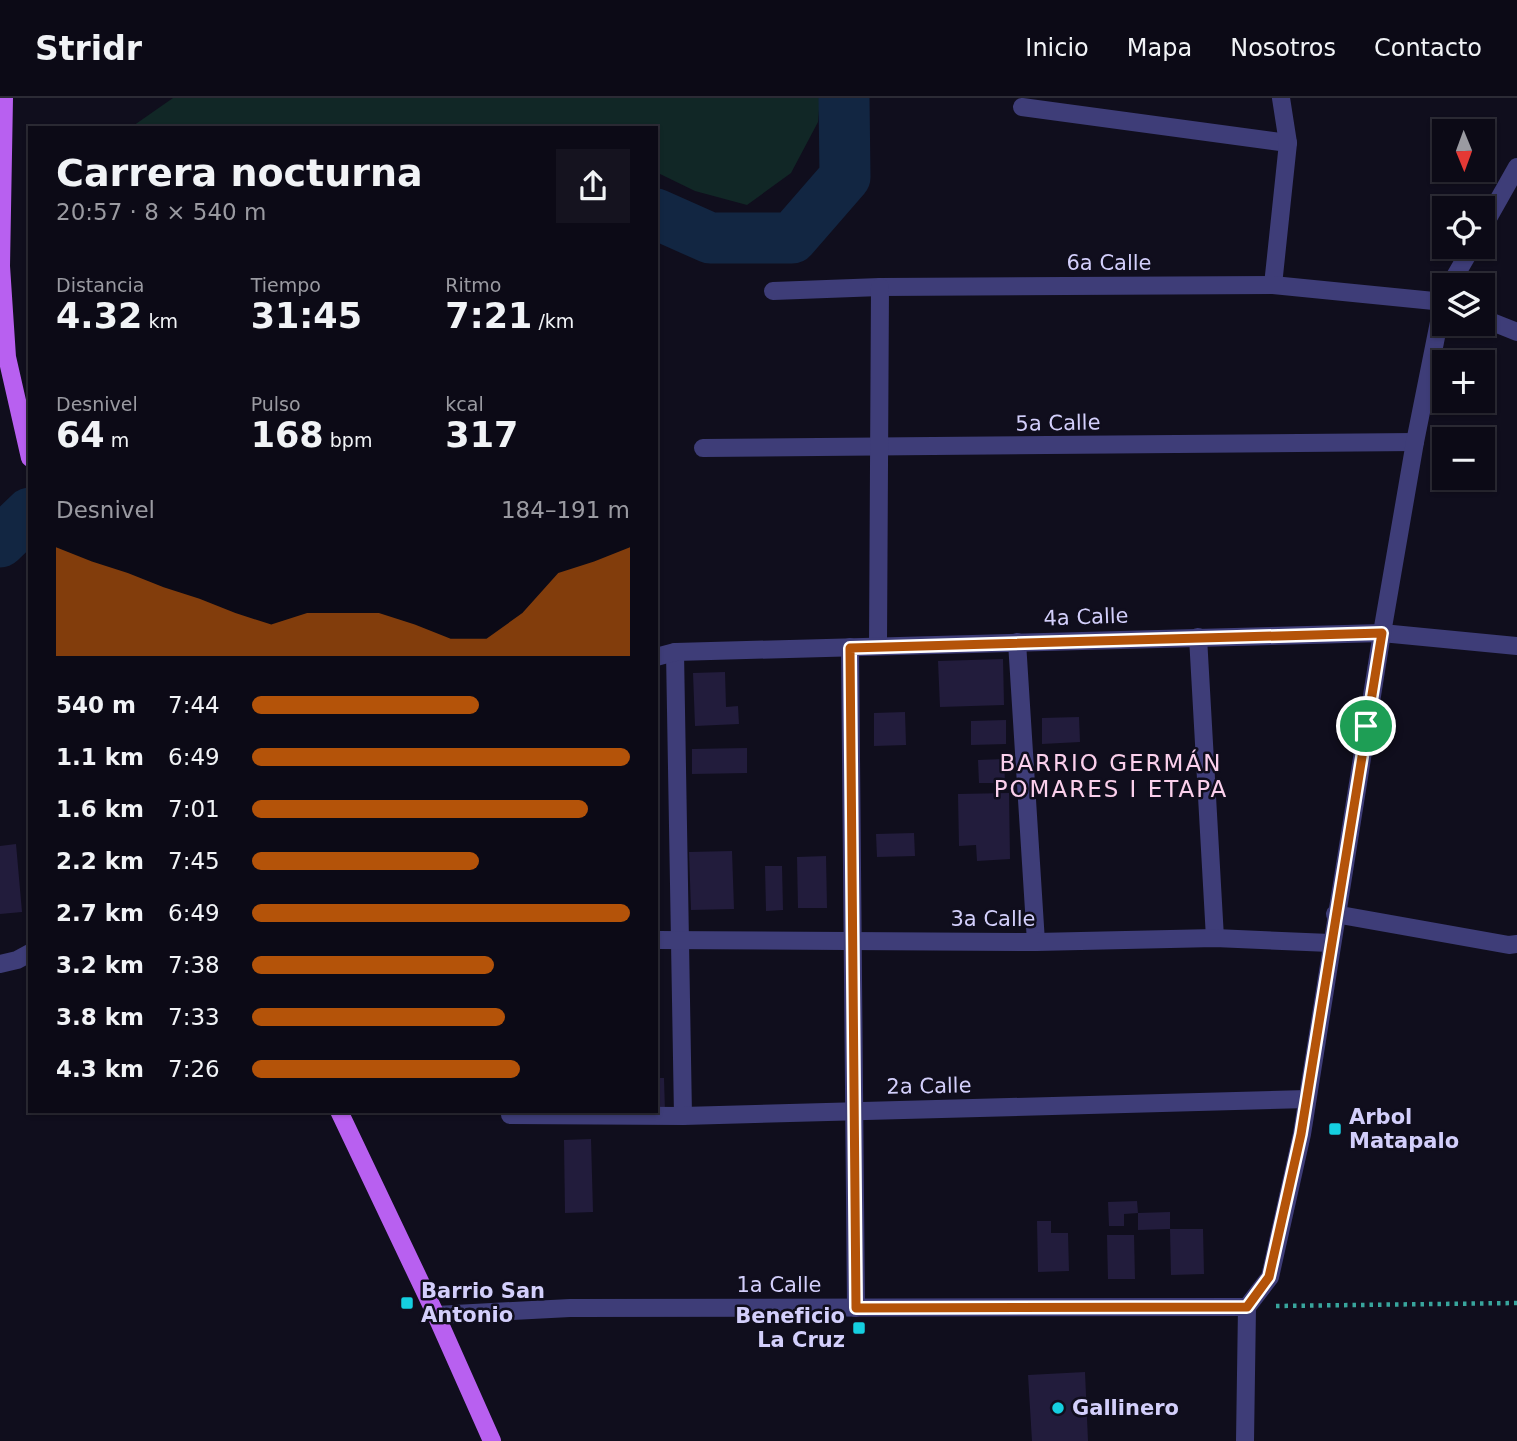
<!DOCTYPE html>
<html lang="es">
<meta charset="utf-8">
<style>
body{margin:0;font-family:"DejaVu Sans",sans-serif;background:#15131f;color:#f1f3f6;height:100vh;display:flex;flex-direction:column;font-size:26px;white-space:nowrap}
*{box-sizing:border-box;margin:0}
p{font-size:23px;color:#9a9aa1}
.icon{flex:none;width:38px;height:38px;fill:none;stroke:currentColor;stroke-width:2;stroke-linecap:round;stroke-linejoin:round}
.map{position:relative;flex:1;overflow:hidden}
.panel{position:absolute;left:28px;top:28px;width:630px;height:987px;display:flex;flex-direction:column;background:#0c0a16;border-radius:0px;box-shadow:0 2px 5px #0004,0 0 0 2px #2c2b35}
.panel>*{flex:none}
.needle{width:46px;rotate:179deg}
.controls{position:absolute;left:1432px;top:21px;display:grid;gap:14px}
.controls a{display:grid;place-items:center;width:63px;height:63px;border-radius:0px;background:#0c0a16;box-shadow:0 2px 5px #0004,0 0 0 2px #2c2b35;font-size:35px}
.pin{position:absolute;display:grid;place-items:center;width:60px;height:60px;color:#fff;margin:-30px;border:4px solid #fff;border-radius:50%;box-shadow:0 2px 7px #0007}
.round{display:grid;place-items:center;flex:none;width:74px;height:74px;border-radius:0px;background:#15131f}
.summary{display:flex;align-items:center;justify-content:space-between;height:119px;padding:0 28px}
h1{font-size:38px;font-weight:700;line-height:52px}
.stats{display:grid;grid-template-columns:repeat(3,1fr);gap:10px;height:119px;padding:7px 28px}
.stats div{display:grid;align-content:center}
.stats b{font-size:35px;font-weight:700}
.stats small{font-size:19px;font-weight:400}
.stats p{font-size:19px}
.chart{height:196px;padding:14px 28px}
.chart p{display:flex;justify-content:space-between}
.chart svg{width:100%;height:126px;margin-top:7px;fill:#b45309;opacity:.7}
ul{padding:0 28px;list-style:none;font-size:23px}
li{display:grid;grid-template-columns:112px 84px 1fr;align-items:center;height:52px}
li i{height:18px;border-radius:9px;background:#b45309}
header{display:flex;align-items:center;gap:42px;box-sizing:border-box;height:98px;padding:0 35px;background:#0c0a16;border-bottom:2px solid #2c2b35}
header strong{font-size:33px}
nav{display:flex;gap:38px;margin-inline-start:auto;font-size:24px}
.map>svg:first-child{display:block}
</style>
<header>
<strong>Stridr</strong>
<nav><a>Inicio</a><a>Mapa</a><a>Nosotros</a><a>Contacto</a></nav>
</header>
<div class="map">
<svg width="1517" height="1343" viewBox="0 0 1517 1343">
<rect width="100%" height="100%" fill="#100e1d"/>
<polygon fill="#112726" points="173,0 820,0 818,24 791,75 747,107 695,93 656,74 656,30 130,30"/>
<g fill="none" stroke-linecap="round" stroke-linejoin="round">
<g stroke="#122642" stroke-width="51">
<polyline points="656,116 710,140 792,140 845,79 844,0"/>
<polyline points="0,444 30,415"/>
</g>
</g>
<g fill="#221c3c">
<polygon points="1003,561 1004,607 940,609 938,563"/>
<polygon points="725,574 726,609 738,608 739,626 695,628 693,575"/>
<polygon points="905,614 906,647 874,648 874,615"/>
<polygon points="1079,619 1080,644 1042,646 1042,620"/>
<polygon points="1006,622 1006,646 971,647 971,623"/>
<polygon points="747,650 747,675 692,676 692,651"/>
<polygon points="1004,661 1005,685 979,685 978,662"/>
<polygon points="1009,695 1010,761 977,763 976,747 959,748 958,696"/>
<polygon points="914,735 915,758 877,759 876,736"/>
<polygon points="16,746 22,814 0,816 0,748"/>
<polygon points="732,753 734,811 691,812 689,754"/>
<polygon points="826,758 827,810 798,810 797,759"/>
<polygon points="765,768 782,768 783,812 766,813"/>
<polygon points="656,980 664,980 665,1015 656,1013"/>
<polygon points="591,1041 593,1114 565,1115 564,1042"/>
<polygon points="1137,1103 1138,1115 1124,1116 1124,1128 1109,1128 1108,1104"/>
<polygon points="1170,1114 1170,1131 1138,1132 1138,1115"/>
<polygon points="1037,1123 1051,1123 1051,1135 1068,1135 1069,1173 1038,1174"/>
<polygon points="1170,1131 1203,1131 1204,1176 1171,1177"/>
<polygon points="1107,1137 1134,1137 1135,1181 1108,1181"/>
<polygon points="1085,1274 1088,1343 1032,1343 1028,1277"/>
</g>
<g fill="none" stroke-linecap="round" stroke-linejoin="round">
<polyline stroke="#38a59d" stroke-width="4.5" stroke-dasharray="3.5 5" stroke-linecap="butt" points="1276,1208 1517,1205"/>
<g stroke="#3e3d78" stroke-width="18">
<polyline points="1022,9 1288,45"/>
<polyline points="1482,131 1517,69"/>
<polyline points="1273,187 1288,45 1281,0"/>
<polyline points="1450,187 1472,149"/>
<polyline points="773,193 880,189 1273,187 1444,204"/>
<polyline points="1482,220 1517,234"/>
<polyline points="703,350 1415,344"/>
<polyline points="1198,539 1215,840"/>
<polyline points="1017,544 1036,844"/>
<polyline points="878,548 880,189"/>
<polyline points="850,549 856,1210"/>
<polyline points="675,554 683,1018"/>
<polyline points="656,559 675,554 1382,535 1517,548"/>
<polyline points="1335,816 1509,847 1517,846"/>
<polyline points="656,842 1036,844 1215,840 1330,845"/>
<polyline points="0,866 17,862 30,855"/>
<polyline points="510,1017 683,1018 1307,1001"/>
<polyline points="436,1217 570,1210 1247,1209"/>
<polyline points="1245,1343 1247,1209 1270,1179 1302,1036 1382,535 1415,344 1444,199"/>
</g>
<g stroke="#b860f0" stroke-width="18">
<polyline points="4,0 1,168 7,259 30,360"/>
<polyline points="339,1013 436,1217 492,1343"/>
</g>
</g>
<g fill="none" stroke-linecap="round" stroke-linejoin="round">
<g stroke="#fff" stroke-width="14">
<polygon id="route" points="1382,535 1301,1036 1269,1179 1247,1209 856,1210 850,550"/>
</g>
<use href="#route" stroke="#b45309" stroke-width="9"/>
</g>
<g fill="#15cfe0" stroke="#100e1d" stroke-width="2.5">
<rect x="1328" y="1024" width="14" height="14" rx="3.5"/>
<rect x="400" y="1198" width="14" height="14" rx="3.5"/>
<rect x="852" y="1223" width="14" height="14" rx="3.5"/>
<circle cx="1058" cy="1310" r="7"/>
</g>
<g text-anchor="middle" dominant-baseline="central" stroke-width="5" stroke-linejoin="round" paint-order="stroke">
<g font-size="21" fill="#d3cffb" stroke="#100e1d">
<text x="1109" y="165">6a Calle</text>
<text transform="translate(1058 325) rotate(-1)">5a Calle</text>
<text transform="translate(1086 519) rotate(-2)">4a Calle</text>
<text x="993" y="821">3a Calle</text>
<text transform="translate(929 988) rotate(-1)">2a Calle</text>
<text x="779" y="1187">1a Calle</text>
</g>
<g font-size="21" font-weight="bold" fill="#d3cffb" stroke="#100e1d" text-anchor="start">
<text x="1349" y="1019">Arbol<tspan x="1349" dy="24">Matapalo</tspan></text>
<text x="421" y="1193">Barrio San<tspan x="421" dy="24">Antonio</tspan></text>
<text x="845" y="1218" text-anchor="end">Beneficio<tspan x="845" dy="24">La Cruz</tspan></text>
<text x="1072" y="1310">Gallinero</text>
</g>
<g font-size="23" letter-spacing="2" fill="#fbd0ec" stroke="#100e1d">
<text x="1111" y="665">BARRIO GERMÁN<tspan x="1111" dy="26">POMARES I ETAPA</tspan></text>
</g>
</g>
</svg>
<div class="controls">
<a><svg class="needle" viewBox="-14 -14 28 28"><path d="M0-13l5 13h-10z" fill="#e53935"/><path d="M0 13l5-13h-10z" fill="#9a9aa1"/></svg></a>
<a><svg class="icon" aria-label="locate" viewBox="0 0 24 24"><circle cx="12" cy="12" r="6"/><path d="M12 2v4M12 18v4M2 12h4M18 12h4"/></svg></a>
<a><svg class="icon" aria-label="layers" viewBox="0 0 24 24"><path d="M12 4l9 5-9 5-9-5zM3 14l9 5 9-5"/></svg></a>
<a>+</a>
<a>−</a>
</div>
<div class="pin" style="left:1366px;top:628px;background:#1e9e55"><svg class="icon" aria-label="arrive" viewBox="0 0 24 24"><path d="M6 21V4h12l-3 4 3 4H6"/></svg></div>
<section class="panel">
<div class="summary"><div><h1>Carrera nocturna</h1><p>20:57 · 8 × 540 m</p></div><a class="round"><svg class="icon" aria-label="share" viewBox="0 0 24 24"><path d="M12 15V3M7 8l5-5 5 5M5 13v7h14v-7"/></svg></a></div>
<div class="stats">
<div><p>Distancia</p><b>4.32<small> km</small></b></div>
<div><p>Tiempo</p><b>31:45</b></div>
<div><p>Ritmo</p><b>7:21<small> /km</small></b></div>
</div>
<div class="stats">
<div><p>Desnivel</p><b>64<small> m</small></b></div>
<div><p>Pulso</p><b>168<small> bpm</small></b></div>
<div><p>kcal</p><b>317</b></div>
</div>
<div class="chart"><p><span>Desnivel</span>184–191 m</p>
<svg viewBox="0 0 160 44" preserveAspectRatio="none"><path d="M0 44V6L10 11L20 15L30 20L40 24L50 29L60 33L70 29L80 29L90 29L100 33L110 38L120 38L130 29L140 15L150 11L160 6V44z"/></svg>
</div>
<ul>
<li><b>540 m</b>7:44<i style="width:60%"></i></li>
<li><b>1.1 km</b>6:49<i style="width:100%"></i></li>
<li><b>1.6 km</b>7:01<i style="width:89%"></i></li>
<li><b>2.2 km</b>7:45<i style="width:60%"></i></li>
<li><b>2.7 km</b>6:49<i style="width:100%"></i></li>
<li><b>3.2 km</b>7:38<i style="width:64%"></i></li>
<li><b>3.8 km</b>7:33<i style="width:67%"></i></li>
<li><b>4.3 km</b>7:26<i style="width:71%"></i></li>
</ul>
</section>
</div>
